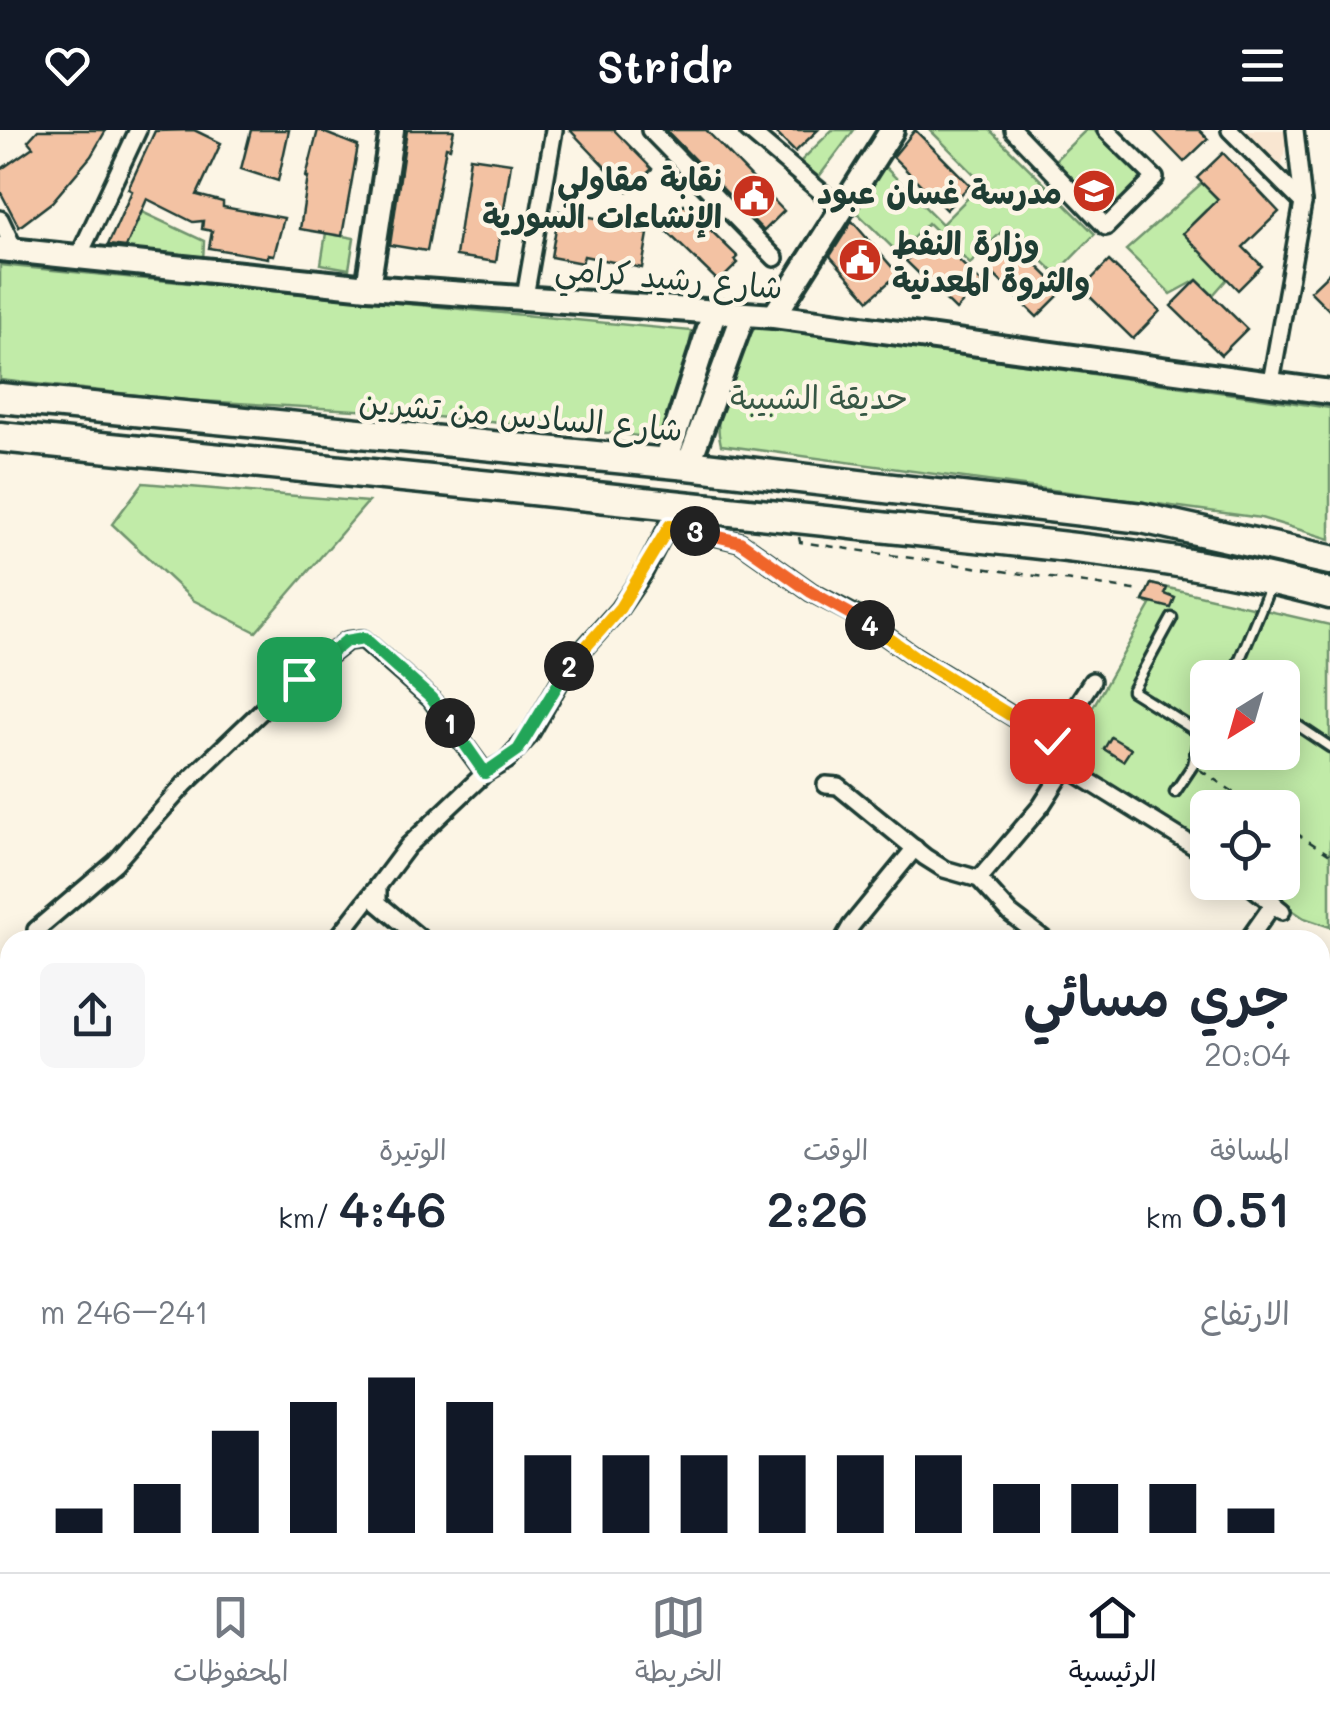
<!DOCTYPE html>
<html lang="ar">
<meta charset="utf-8">
<style>
body{margin:0;font-family:Mali,"Playpen Sans Arabic",sans-serif;background:#f6f6f7;color:#1f2937;direction:rtl;height:100vh;display:flex;flex-direction:column;font-size:38px;white-space:nowrap}
*{box-sizing:border-box;margin:0}
p{font-size:32px;color:#747a83}
.icon{flex:none;width:55px;height:55px;fill:none;stroke:currentColor;stroke-width:2;stroke-linecap:round;stroke-linejoin:round}
.map{position:relative;flex:1;overflow:hidden;direction:ltr}
.side{position:absolute;left:0px;top:800px;width:1330px;height:642px;display:flex;flex-direction:column;background:#fff;border-radius:30px 30px 0 0;box-shadow:0 5px 25px #0003;direction:rtl}
.side>*{flex:none}
.needle{width:65px;rotate:217deg}
.buttons{position:absolute;left:1190px;top:530px;display:grid;gap:20px}
.buttons a{display:grid;place-items:center;width:110px;height:110px;border-radius:15px;background:#fff;box-shadow:0 5px 25px #0003;font-size:50px}
.pin{position:absolute;display:grid;place-items:center;width:85px;height:85px;color:#fff;margin:-42px;border-radius:20px;box-shadow:0 5px 15px #0006}
.km{position:absolute;width:50px;height:50px;margin:-25px;border-radius:50%;background:#222;color:#fff;font-size:28px;line-height:50px;text-align:center}
.round{display:grid;place-items:center;flex:none;width:105px;height:105px;border-radius:15px;background:#f6f6f7}
.summary{display:flex;align-items:center;justify-content:space-between;height:170px;padding:0 40px}
h1{font-size:55px;font-weight:600;line-height:75px}
.figures{display:grid;grid-template-columns:repeat(3,1fr);gap:15px;height:170px;padding:10px 40px}
.figures div{display:grid;align-content:center}
.figures b{font-size:50px;font-weight:600}
.figures small{font-size:28px;font-weight:400}
.figures p{font-size:28px}
.chart{height:280px;padding:20px 40px}
.chart p{display:flex;justify-content:space-between}
.chart svg{width:100%;height:180px;margin-top:10px;stroke:#111827;stroke-width:6}
header{display:flex;justify-content:space-between;align-items:center;height:130px;padding:0 40px;background:#111827;color:#fff;font-size:45px;font-weight:600}
.tab-bar{display:flex;justify-content:space-around;align-items:center;height:140px;border-top:2px solid #e0e1e3;background:#fff;font-size:28px;color:#747a83}
.tab-bar a{display:grid;justify-items:center;gap:5px}
.tab-bar .selected{color:#111827}
.map>svg:first-child{display:block}
</style>
<header><svg class="icon" aria-label="menu" viewBox="0 0 24 24"><path d="M4 6h16M4 12h16M4 18h16"/></svg>Stridr<svg class="icon" aria-label="heart" viewBox="0 0 24 24"><path d="M12 20l-8-8c-3-5 5-10 8-4 3-6 11-1 8 4z"/></svg></header>
<div class="map">
<svg width="1330" height="1442" viewBox="0 0 1330 1442">
<rect width="100%" height="100%" fill="#fcf5e5"/>
<filter id="ink" filterUnits="userSpaceOnUse"><feTurbulence type="fractalNoise" baseFrequency=".01" numOctaves="2"/><feDisplacementMap in="SourceGraphic" scale="20" xChannelSelector="R" yChannelSelector="G"/><feConvolveMatrix kernelMatrix="1 2 1 2 8 2 1 2 1" color-interpolation-filters="sRGB"/></filter>
<g filter="url(#ink)">
<polygon fill="#f9e6d1" points="1226,0 1289,0 1278,54"/>
<g fill="#c1eba8" stroke="#70946e" stroke-width="2.5" fill-rule="evenodd">
<polygon points="832,0 854,0 815,52 798,34"/>
<polygon points="930,0 990,0 1095,104 1056,144 1007,96 970,134 928,93 898,123 844,70 881,33 942,94 983,53"/>
<polygon points="1086,0 1094,0 1143,49 1106,86 1053,32"/>
<polygon points="1202,53 1226,78 1206,80 1183,103 1227,149 1213,165 1197,150 1171,164 1126,120"/>
<polygon points="142,82 204,111 203,132 123,124"/>
<polygon points="326,103 354,108 349,139 321,134"/>
<polygon points="0,135 692,201 671,309 373,281 184,270 0,250"/>
<path d="M756,196L1330,278V409L1261,388L721,315C710,275 733,228 756,196Z"/>
<polygon points="143,353 368,372 256,502 193,470 112,394"/>
<path d="M1151,454L1330,495V797L1304,788L1252,753L1282,752V678H1208L1207,723L1074,635L1078,623L1069,619L1151,475L1143,471ZM1208,548H1282V622H1208Z"/>
</g>
<g fill="none" stroke-linecap="round" stroke-linejoin="round">
<g stroke="#9fcbf9" stroke-width="25">
<polyline points="0,1052 10,1058"/>
<polyline points="238,1432 244,1442"/>
</g>
</g>
<g fill="#f3c2a3" stroke="#1f3d34" stroke-width="2.5">
<polygon points="38,0 106,0 91,26 52,72 19,97 0,61 0,40 33,17 28,11"/>
<polygon points="194,0 221,13 197,65 223,72 223,77 284,88 274,125 268,124 268,128 209,118 212,101 202,99 203,91 193,92 147,69 126,117 108,115 132,61 128,59 155,1"/>
<polygon points="251,0 289,0 278,51 241,39"/>
<polygon points="318,0 358,16 342,106 300,99 308,47 306,47"/>
<polygon points="407,0 454,0 450,18 446,17 427,121 390,115"/>
<polygon points="570,0 614,0 652,39 628,61"/>
<polygon points="666,0 706,0 784,81 764,101"/>
<polygon points="773,0 818,0 795,22"/>
<polygon points="915,0 970,55 946,80 893,27"/>
<polygon points="1153,0 1199,0 1208,9 1184,32"/>
<polygon points="1223,23 1279,82 1243,117 1262,136 1238,160 1183,103 1218,69 1197,48"/>
<polygon points="470,27 511,33 496,132 456,126"/>
<polygon points="679,74 681,77 684,74 738,127 735,130 738,133 721,150 716,149 662,97 666,93 663,90"/>
<polygon points="559,81 606,90 606,96 648,104 642,138 584,126 582,133 551,127"/>
<polygon points="852,91 898,144 869,170 830,126"/>
<polygon points="932,104 982,153 956,180 906,131"/>
<polygon points="1014,113 1063,161 1037,187 988,139"/>
<polygon points="1109,131 1160,181 1133,209 1082,159"/>
<polygon points="1330,142 1330,181 1310,161"/>
<polygon points="1197,150 1247,199 1221,225 1171,176"/>
<polygon points="1151,454 1167,458 1165,464 1175,468 1171,478 1143,471"/>
<polygon points="1111,607 1131,619 1123,631 1104,619"/>
</g>
<g fill="none" stroke-linecap="round" stroke-linejoin="round">
<g stroke="#1f3d34" stroke-width="15">
<g id="service">
<polyline points="1172,488 1132,561 1201,604"/>
<polyline points="1232,548 1271,454"/>
<polyline points="1282,585 1330,617"/>
<polyline points="1175,662 1193,635 1199,606 1208,591"/>
</g>
</g>
<g stroke="#1f3d34" stroke-width="22">
<g id="minor">
<polyline points="650,0 775,128"/>
<polyline points="748,0 840,78"/>
<polyline points="1013,0 1106,97 1155,48 1106,0"/>
<polyline points="1230,0 1303,73"/>
<polyline points="0,89 15,121"/>
<polyline points="78,128 138,0"/>
<polyline points="525,167 554,0"/>
<polyline points="1271,252 1303,73 1295,0"/>
<polyline points="670,395 740,412 811,462 859,487 914,526 1053,611 1052,618 1066,637 1208,725"/>
<polyline points="1053,611 1092,551"/>
<polyline points="826,655 838,656 925,727 944,739 979,749 1011,784 1045,810"/>
<polyline points="979,749 1041,676 1066,637"/>
<polyline points="1246,752 1282,781"/>
<polyline points="36,800 115,733 185,654 277,566 347,511 363,509 431,569 485,643"/>
<polyline points="336,810 378,756"/>
<polyline points="422,810 378,773 378,756 408,716 485,643 506,631 529,606 570,534 619,479 643,444 672,388"/>
<polyline points="843,810 851,796 915,718"/>
<polyline points="1248,810 1274,773"/>
<polyline points="1320,1037 1330,1025"/>
<polyline points="1320,1079 1330,1087"/>
<polyline points="1320,1175 1330,1182"/>
<polyline points="0,1191 10,1199"/>
<polyline points="1320,1293 1330,1285"/>
<polyline points="205,1432 212,1442"/>
<polyline points="398,1432 404,1442"/>
<polyline points="1125,1432 1130,1442"/>
<polyline points="1320,1432 1330,1442"/>
<polyline points="899,1442 907,1432"/>
<polyline points="1230,1442 1238,1432"/>
</g>
</g>
<g stroke="#1f3d34" stroke-width="30">
<g id="secondary">
<polyline points="0,119 368,157 774,186 1330,262"/>
<polyline points="368,157 392,0"/>
<polyline points="774,186 892,0"/>
<polyline points="665,334 714,183"/>
<polyline points="688,335 743,186"/>
</g>
</g>
<g stroke="#1f3d34" stroke-width="35">
<g id="trunk">
<polyline points="0,268 688,335 1142,388 1330,430"/>
<path d="M0,307C281,335 563,362 844,393C1005,412 1172,421 1330,464"/>
</g>
</g>
<g stroke="#1f3d34" stroke-width="2.5" stroke-dasharray="8 8" stroke-linecap="butt">
<polyline points="799,407 800,412 1141,461"/>
<polyline points="1200,640 1258,678"/>
<polyline points="1282,694 1330,725"/>
<polyline points="961,1432 968,1442"/>
</g>
<use href="#service" stroke="#fcf5e5" stroke-width="8"/>
<use href="#minor" stroke="#fcf5e5" stroke-width="15"/>
<use href="#secondary" stroke="#fcf5e5" stroke-width="22"/>
<use href="#trunk" stroke="#fcf5e5" stroke-width="28"/>
</g>
</g>
<g fill="none" stroke-linecap="round" stroke-linejoin="round" filter="url(#ink)">
<g stroke="#fff" stroke-width="20">
<polyline id="split-1" points="299,549 346,511 364,508 431,568 450,593"/>
</g>
<g stroke="#fff" stroke-width="20">
<polyline id="split-2" points="450,593 485,643 518,620 569,536"/>
</g>
<g stroke="#fff" stroke-width="20">
<polyline id="split-3" points="569,536 620,478 670,395 695,401"/>
</g>
<g stroke="#fff" stroke-width="20">
<polyline id="split-4" points="695,401 740,412 811,462 870,495"/>
</g>
<g stroke="#fff" stroke-width="20">
<polyline id="split-5" points="870,495 914,526 1052,611"/>
</g>
<use href="#split-1" stroke="#22a559" stroke-width="12"/>
<use href="#split-2" stroke="#22a559" stroke-width="12"/>
<use href="#split-3" stroke="#f5b400" stroke-width="12"/>
<use href="#split-4" stroke="#f0652b" stroke-width="12"/>
<use href="#split-5" stroke="#f5b400" stroke-width="12"/>
</g>
<defs>
<g id="school-disc" transform="scale(2.25)"><circle r="9.5" fill="#c8321e" stroke="#fcf5e5"/><path d="M0-5L7-2L0 1L-7-2ZM-4 1L0 2.5L4 1V4Q0 6-4 4Z" fill="#fff"/></g>
<g id="civic-disc" transform="scale(2.25)"><circle r="9.5" fill="#c8321e" stroke="#fcf5e5"/><path d="M-.6-6.5H3V-4.5H.6V-3L4-1V1h2V6H-6V1h2V-1L-.6-3ZM-1.2 2.5V6h2.4V2.5Z" fill="#fff"/></g>
</defs>
<g fill-rule="evenodd">
<use href="#school-disc" x="1094" y="61"/>
<use href="#civic-disc" x="754" y="66"/>
<use href="#civic-disc" x="860" y="130"/>
</g>
<g text-anchor="middle" dominant-baseline="central" stroke-width="9" stroke-linejoin="round" paint-order="stroke">
<g font-size="32" font-weight="bold" fill="#1f3d34" stroke="#fcf5e5" text-anchor="end">
<text x="722" y="48">نقابة مقاولي<tspan x="722" dy="37">الإنشاءات السورية</tspan></text>
<text x="1062" y="61">مدرسة غسان عبود</text>
<text x="892" y="112" text-anchor="start">وزارة النفط<tspan x="892" dy="37">والثروة المعدنية</tspan></text>
</g>
<g font-size="32" fill="#1f3d34" stroke="#fcf5e5">
<text transform="translate(669 146) rotate(5)">شارع رشيد كرامي</text>
<text transform="translate(521 284) rotate(5)">شارع السادس من تشرين</text>
</g>
<g font-size="32" fill="#375745" stroke="#fcf5e5">
<text x="819" y="266">حديقة الشبيبة</text>
</g>
</g>
</svg>
<div class="buttons">
<a><svg class="needle" viewBox="-14 -14 28 28"><path d="M0-13l5 13h-10z" fill="#e53935"/><path d="M0 13l5-13h-10z" fill="#747a83"/></svg></a>
<a><svg class="icon" aria-label="locate" viewBox="0 0 24 24"><circle cx="12" cy="12" r="6"/><path d="M12 2v4M12 18v4M2 12h4M18 12h4"/></svg></a>
</div>
<div class="pin" style="left:299px;top:549px;background:#1e9e55"><svg class="icon" aria-label="arrive" viewBox="0 0 24 24"><path d="M6 21V4h12l-3 4 3 4H6"/></svg></div>
<div class="pin" style="left:1052px;top:611px;background:#d93025"><svg class="icon" aria-label="check" viewBox="0 0 24 24"><path d="M5 12l5 5 9-10"/></svg></div>
<b class="km" style="left:450px;top:593px">1</b>
<b class="km" style="left:569px;top:536px">2</b>
<b class="km" style="left:695px;top:401px">3</b>
<b class="km" style="left:870px;top:495px">4</b>
<section class="side">
<div class="summary"><div><h1>جري مسائي</h1><p>20:04</p></div><a class="round"><svg class="icon" aria-label="share" viewBox="0 0 24 24"><path d="M12 15V3M7 8l5-5 5 5M5 13v7h14v-7"/></svg></a></div>
<div class="figures">
<div><p>المسافة</p><b>0.51<small> km</small></b></div>
<div><p>الوقت</p><b>2:26</b></div>
<div><p>الوتيرة</p><b>4:46<small> /km</small></b></div>
</div>
<div class="chart"><p><span>الارتفاع</span>241–246 m</p>
<svg viewBox="0 0 160 44" preserveAspectRatio="none"><path d="M5 44V38M15 44V32M25 44V19M35 44V12M45 44V6M55 44V12M65 44V25M75 44V25M85 44V25M95 44V25M105 44V25M115 44V25M125 44V32M135 44V32M145 44V32M155 44V38"/></svg>
</div>
</section>
</div>
<nav class="tab-bar">
<a class="selected"><svg class="icon" aria-label="home" viewBox="0 0 24 24"><path d="M3 11l9-7 9 7M6 9v11h12V9"/></svg>الرئيسية</a>
<a><svg class="icon" aria-label="map" viewBox="0 0 24 24"><path d="M3 6l6-2 6 2 6-2v14l-6 2-6-2-6 2zM9 4v14M15 6v14"/></svg>الخريطة</a>
<a><svg class="icon" aria-label="saved" viewBox="0 0 24 24"><path d="M7 4h10v16l-5-4-5 4z"/></svg>المحفوظات</a>
</nav>
